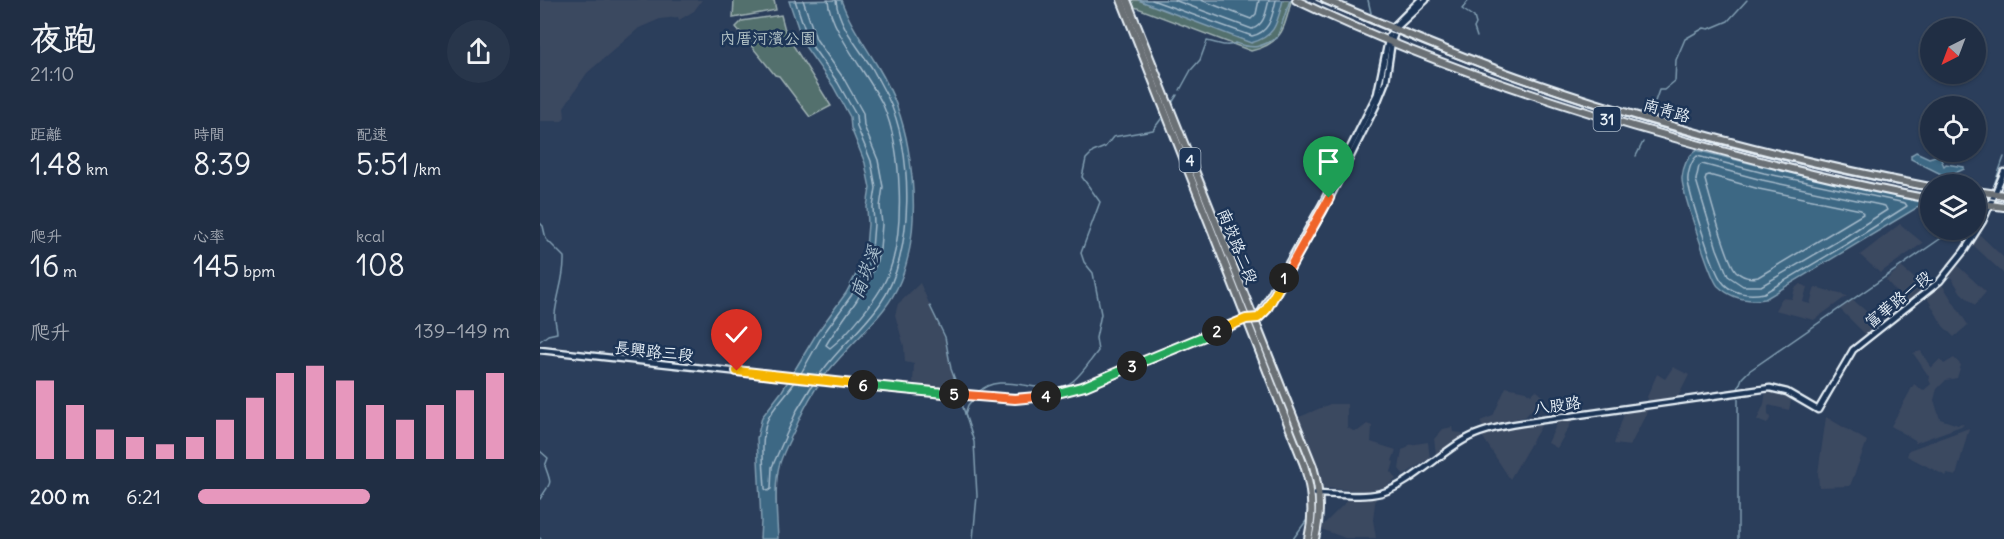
<!DOCTYPE html>
<html lang="zh-TW">
<meta charset="utf-8">
<style>
body{margin:0;font-family:Delius,"LXGW WenKai TC",sans-serif;background:#28364b;color:#f1f3f6;height:100vh;display:flex;flex-direction:column;font-size:22px;white-space:nowrap}
*{box-sizing:border-box;margin:0}
p{font-size:20px;color:#a2a8b2}
.icon{flex:none;width:33px;height:33px;fill:none;stroke:currentColor;stroke-width:2;stroke-linecap:round;stroke-linejoin:round}
.map{position:relative;flex:1;overflow:hidden}
.panel{display:flex;flex-direction:column;background:#202e44;width:540px}
.panel>*{flex:none}
.needle{width:39px;rotate:222deg}
.fabs{position:absolute;left:1380px;top:18px;display:grid;gap:12px}
.fabs a{display:grid;place-items:center;width:66px;height:66px;border-radius:50%;background:#202e44;box-shadow:0 2px 4px #0004,0 0 0 2px #3d4a5d;font-size:30px}
.pin{position:absolute;display:grid;place-items:center;width:51px;height:51px;color:#fff;margin:-62px -26px;border-radius:50% 50% 50% 0;rotate:-45deg;box-shadow:0 0 6px #0007}
.pin .icon{rotate:45deg}
.km{position:absolute;width:30px;height:30px;margin:-15px;border-radius:50%;background:#222;color:#fff;font-size:16px;line-height:30px;text-align:center}
.round{display:grid;place-items:center;flex:none;width:63px;height:63px;border-radius:32px;background:#28364b}
.head{display:flex;align-items:center;justify-content:space-between;height:102px;padding:0 30px}
h1{font-size:33px;font-weight:600;line-height:45px}
.figures{display:grid;grid-template-columns:repeat(3,1fr);gap:9px;height:102px;padding:6px 30px}
.figures div{display:grid;align-content:center}
.figures b{font-size:30px;font-weight:600}
.figures small{font-size:16px;font-weight:400}
.figures p{font-size:16px}
.chart{height:168px;padding:12px 30px}
.chart p{display:flex;justify-content:space-between}
.chart svg{width:100%;height:108px;margin-top:6px;stroke:#e797bd;stroke-width:6}
ul{padding:0 30px;list-style:none;font-size:20px}
li{display:grid;grid-template-columns:96px 72px 1fr;align-items:center;height:45px}
li i{height:15px;border-radius:8px;background:#e797bd}
main{display:flex;flex:1;min-height:0}
.map>svg:first-child{display:block}
</style>
<main>
<section class="panel">
<div class="head"><div><h1>夜跑</h1><p>21:10</p></div><a class="round"><svg class="icon" aria-label="share" viewBox="0 0 24 24"><path d="M12 15V3M7 8l5-5 5 5M5 13v7h14v-7"/></svg></a></div>
<div class="figures">
<div><p>距離</p><b>1.48<small> km</small></b></div>
<div><p>時間</p><b>8:39</b></div>
<div><p>配速</p><b>5:51<small> /km</small></b></div>
</div>
<div class="figures">
<div><p>爬升</p><b>16<small> m</small></b></div>
<div><p>心率</p><b>145<small> bpm</small></b></div>
<div><p>kcal</p><b>108</b></div>
</div>
<div class="chart"><p><span>爬升</span>139–149 m</p>
<svg viewBox="0 0 160 44" preserveAspectRatio="none"><path d="M5 44V12M15 44V22M25 44V32M35 44V35M45 44V38M55 44V35M65 44V28M75 44V19M85 44V9M95 44V6M105 44V12M115 44V22M125 44V28M135 44V22M145 44V16M155 44V9"/></svg>
</div>
<ul>
<li><b>200 m</b>6:21<i style="width:55%"></i></li>
</ul>
</section>
<div class="map">
<svg width="1464" height="539" viewBox="0 0 1464 539">
<rect width="100%" height="100%" fill="#2b3e5b"/>
<filter id="ink" filterUnits="userSpaceOnUse"><feTurbulence type="fractalNoise" baseFrequency=".0167" numOctaves="2"/><feDisplacementMap in="SourceGraphic" scale="12" xChannelSelector="R" yChannelSelector="G"/><feConvolveMatrix kernelMatrix="1 2 1 2 8 2 1 2 1" color-interpolation-filters="sRGB"/></filter>
<g filter="url(#ink)">
<g fill="#3b4860">
<polygon points="0,0 162,0 154,11 139,20 138,17 120,19 99,28 47,73 24,107 25,117 22,121 0,121"/>
<polygon points="1360,224 1383,243 1340,273 1320,255"/>
<polygon points="1439,234 1464,258 1464,274 1432,244"/>
<polygon points="1417,265 1446,292 1435,305 1421,293 1409,274"/>
<polygon points="1361,267 1373,277 1383,290 1366,303 1346,280"/>
<polygon points="380,283 404,337 416,390 373,383 374,364 365,362 364,346 355,315 358,304"/>
<polygon points="1401,283 1428,325 1414,337 1403,326 1385,294"/>
<polygon points="1260,284 1267,287 1263,302 1270,304 1275,287 1307,296 1274,320 1235,310 1242,298 1252,299 1255,288"/>
<polygon points="1312,299 1340,323 1326,335 1300,309"/>
<polygon points="1381,351 1391,368 1400,359 1404,364 1414,358 1421,365 1417,378 1406,380 1397,389 1394,400 1400,419 1418,425 1421,423 1424,425 1375,443 1375,440 1351,426 1374,384 1383,391 1391,384 1389,380 1390,378 1373,353"/>
<polygon points="1133,367 1149,375 1138,397 1109,401 1107,397 1117,374 1125,379"/>
<polygon points="966,387 986,391 991,395 996,390 1004,397 985,417 960,422 943,428 940,421 953,416"/>
<polygon points="1226,390 1240,391 1252,396 1249,410 1228,405 1228,415 1231,417 1227,424 1217,420 1224,404"/>
<polygon points="790,404 807,404 807,427 813,431 818,431 827,424 832,426 831,442 856,450 852,461 854,462 851,472 856,479 847,486 838,489 826,491 781,488 778,473 757,418"/>
<polygon points="1109,408 1090,446 1074,444 1085,411"/>
<polygon points="1286,417 1327,441 1310,486 1279,487 1278,473"/>
<polygon points="1034,418 1017,448 1008,443 1019,419"/>
<polygon points="1004,421 970,479 942,436 966,427"/>
<polygon points="912,427 913,432 922,433 925,437 896,455 894,439 903,429"/>
<polygon points="1429,428 1416,476 1407,474 1406,476 1367,456 1369,450"/>
<polygon points="888,442 890,458 864,475 859,469 862,450 867,448 869,445"/>
<polygon points="836,495 833,520 836,538 805,538 781,529 782,526 812,496"/>
</g>
<g fill="#536f6d" stroke="#9eb0b2" stroke-width="1.5">
<polygon points="194,0 234,0 236,10 193,18"/>
<path d="M589,0H748L751,1C745,29 741,44 711,51L592,6Z"/>
<polygon points="241,15 246,34 291,106 270,117 239,76 235,75 196,27 202,21"/>
</g>
<g fill="#3d6784" stroke="#819eb2" stroke-width="1.5">
<path d="M301,0C310,25 325,45 338,67C353,92 363,119 368,148C377,199 378,266 344,309C330,327 313,343 298,360C280,379 265,405 255,429C249,442 240,457 238,471C234,493 237,517 238,539H220L221,521L217,438L222,417L242,391L277,333L306,293L322,263L326,248L328,224L327,207L330,188L325,163L311,128L310,117L293,86L264,45L249,1Z"/>
<path d="M598,0H743C737,23 736,36 711,43Z"/>
<path d="M1156,150L1225,167L1388,201L1225,299C1207,302 1192,299 1178,286C1171,279 1141,188 1142,178C1143,166 1147,157 1156,150Z"/>
<polygon points="1376,152 1389,158 1399,155 1404,166 1406,164 1424,167 1424,169 1409,176 1403,175 1371,159 1371,155"/>
</g>
<polygon fill="#2b3e5b" points="250,373 285,377 284,384 283,387 244,382"/>
<g fill="none" stroke-linecap="round" stroke-linejoin="round">
<g stroke="#a4baca" stroke-width="1.5">
<polyline points="255,0 269,42 298,83 316,115 317,127 331,161 336,188 333,207 334,224 332,249 328,265 311,296 282,336 260,375"/>
<path d="M263,0L276,39L304,79L323,113L324,126L338,160L343,187L340,207L342,224L340,249L335,267L317,300L289,340L286,345L290,348C308,334 338,298 347,277C366,234 362,148 343,105C329,75 290,31 288,0"/>
<path d="M612,0L712,36C730,32 732,17 736,0"/>
<path d="M634,0L712,29C725,25 726,11 729,0"/>
<polyline points="661,0 711,19 716,14 719,0"/>
<path d="M1157,156L1224,173L1365,203L1367,206L1307,244L1224,293C1209,296 1190,294 1181,280C1172,267 1151,199 1148,182C1147,174 1151,161 1157,156Z"/>
<polygon points="1162,164 1222,180 1345,206 1347,210 1303,238 1221,286 1203,286 1188,276 1177,249 1156,180 1159,166"/>
<path d="M1169,175L1219,189L1321,210L1323,214L1218,277C1210,279 1202,277 1196,271C1186,260 1170,197 1165,180L1166,176Z"/>
<path d="M278,377C296,350 322,330 340,304C375,255 374,149 347,96C342,87 337,77 332,68C319,48 298,25 296,0"/>
<path d="M255,382C247,394 232,408 227,421C220,442 224,467 225,489L228,491L231,489L232,467L257,410L273,384"/>
</g>
<g stroke="#819eb2" stroke-width="1.5">
<polyline points="828,0 831,13"/>
<polyline points="929,0 922,9 934,17 936,24 934,28 937,37"/>
<path d="M640,90L651,70L660,60L667,41C678,43 686,48 696,43C715,50 720,47 737,38L750,0"/>
<polyline points="632,103 637,95"/>
<polyline points="1111,113 1119,90 1124,90 1135,81 1136,60 1145,39 1164,28 1169,29 1188,21 1207,0"/>
<polyline points="1096,156 1103,142"/>
<polyline points="1454,185 1464,157"/>
<polyline points="1436,214 1438,213"/>
<path d="M0,223L3,226L6,239L24,257C25,276 17,295 15,314C14,321 17,326 17,333L8,335L0,341"/>
<polyline points="390,306 405,337 411,369 419,391"/>
<polyline points="1198,389 1202,378 1209,371 1413,230"/>
<path d="M438,393C460,367 508,402 533,381C543,373 550,361 558,351L556,338L561,314L553,273L544,262L541,253L560,202L542,177L546,159L553,152L565,147L573,137L613,130L624,115"/>
<polyline points="421,401 434,442 437,496 433,539"/>
<polyline points="425,414 428,405 435,397"/>
<path d="M0,451L8,458L5,466C12,486 12,480 0,499"/>
<polyline points="0,538 1,539"/>
<polyline points="753,539 766,521"/>
<polyline points="1198,539 1198,398"/>
</g>
<g stroke="#e8f1f8" stroke-width="9">
<g id="minor">
<polyline points="712,320 718,318 724,313 783,212 836,106 846,81 852,41 857,27 886,0"/>
<polyline points="0,350 289,382 462,398 497,397 545,386 720,313 782,204 837,94 849,36 854,26 880,0"/>
<path d="M776,494C797,494 821,498 841,493C868,486 899,454 924,440C941,430 962,426 982,423L1230,388L1247,392L1278,410L1313,350L1400,281L1424,251L1443,221L1464,172"/>
</g>
</g>
<g stroke="#e8f1f8" stroke-width="10">
<g id="major">
<path d="M581,0L764,465C772,490 774,514 768,539"/>
<path d="M587,0L773,466C780,490 781,515 775,539"/>
<path d="M756,0C877,58 1006,102 1135,138C1220,162 1303,183 1390,199"/>
<path d="M785,0C854,28 921,58 992,82C1122,127 1255,161 1390,187"/>
<polyline points="1436,191 1464,195"/>
<polyline points="1436,203 1464,207"/>
</g>
</g>
<use href="#minor" stroke="#1d3557" stroke-width="4.5"/>
<use href="#major" stroke="#6b6f75" stroke-width="6"/>
<g stroke="#e8f1f8" stroke-width="1.5">
<path d="M776,0C972,88 1178,153 1390,191"/>
<polyline points="1436,197 1464,201"/>
</g>
</g>
</g>
<g fill="none" stroke-linecap="round" stroke-linejoin="round" filter="url(#ink)">
<g stroke="#fff" stroke-width="12">
<polyline id="split-1" points="744,278 789,198"/>
</g>
<g stroke="#fff" stroke-width="12">
<polyline id="split-2" points="677,331 706,319 718,318 726,310 744,278"/>
</g>
<g stroke="#fff" stroke-width="12">
<polyline id="split-3" points="592,366 677,331"/>
</g>
<g stroke="#fff" stroke-width="12">
<polyline id="split-4" points="506,396 545,386 592,366"/>
</g>
<g stroke="#fff" stroke-width="12">
<polyline id="split-5" points="414,394 475,399 506,396"/>
</g>
<g stroke="#fff" stroke-width="12">
<polyline id="split-6" points="323,385 414,394"/>
</g>
<g stroke="#fff" stroke-width="12">
<polyline id="split-7" points="232,375 323,385"/>
</g>
<g stroke="#fff" stroke-width="12">
<polyline id="split-8" points="197,371 232,375"/>
</g>
<use href="#split-1" stroke="#f0652b" stroke-width="8"/>
<use href="#split-2" stroke="#f5b400" stroke-width="8"/>
<use href="#split-3" stroke="#22a559" stroke-width="8"/>
<use href="#split-4" stroke="#22a559" stroke-width="8"/>
<use href="#split-5" stroke="#f0652b" stroke-width="8"/>
<use href="#split-6" stroke="#22a559" stroke-width="8"/>
<use href="#split-7" stroke="#f5b400" stroke-width="8"/>
<use href="#split-8" stroke="#f5b400" stroke-width="8"/>
</g>
<g text-anchor="middle" dominant-baseline="central" stroke-width="5" stroke-linejoin="round" paint-order="stroke">
<g fill="#1d3557" stroke="#abb9c8" stroke-width="1.5">
<rect x="1053.5" y="107" width="27" height="24" rx="4.5"/>
<rect x="639.5" y="148" width="21" height="24" rx="4.5"/>
</g>
<g font-size="15" font-weight="bold" fill="#e8f1f8">
<text x="1067" y="119">31</text>
<text x="650" y="160">4</text>
</g>
<g font-size="16" fill="#b4c4c7" stroke="#1d3557">
<text x="228" y="38">內厝河濱公園</text>
</g>
<g font-size="16" fill="#e8f1f8" stroke="#1d3557">
<text transform="translate(1127 110) rotate(16)">南青路</text>
<text transform="translate(698 246) rotate(68)">南崁路二段</text>
<text transform="translate(1358 299) rotate(-39)">富華路一段</text>
<text transform="translate(114 351) rotate(6)">長興路三段</text>
<text transform="translate(1017 405) rotate(-8)">八股路</text>
</g>
<g font-size="18" font-style="italic" fill="#acc1cf" stroke="#1d3557">
<text transform="translate(325 272) rotate(-69)">南崁溪</text>
</g>
</g>
</svg>
<div class="fabs">
<a><svg class="needle" viewBox="-14 -14 28 28"><path d="M0-13l5 13h-10z" fill="#e53935"/><path d="M0 13l5-13h-10z" fill="#a2a8b2"/></svg></a>
<a><svg class="icon" aria-label="locate" viewBox="0 0 24 24"><circle cx="12" cy="12" r="6"/><path d="M12 2v4M12 18v4M2 12h4M18 12h4"/></svg></a>
<a><svg class="icon" aria-label="layers" viewBox="0 0 24 24"><path d="M12 4l9 5-9 5-9-5zM3 14l9 5 9-5"/></svg></a>
</div>
<div class="pin" style="left:789px;top:198px;background:#1e9e55"><svg class="icon" aria-label="arrive" viewBox="0 0 24 24"><path d="M6 21V4h12l-3 4 3 4H6"/></svg></div>
<div class="pin" style="left:197px;top:371px;background:#d93025"><svg class="icon" aria-label="check" viewBox="0 0 24 24"><path d="M5 12l5 5 9-10"/></svg></div>
<b class="km" style="left:744px;top:278px">1</b>
<b class="km" style="left:677px;top:331px">2</b>
<b class="km" style="left:592px;top:366px">3</b>
<b class="km" style="left:506px;top:396px">4</b>
<b class="km" style="left:414px;top:394px">5</b>
<b class="km" style="left:323px;top:385px">6</b>
</div>
</main>
